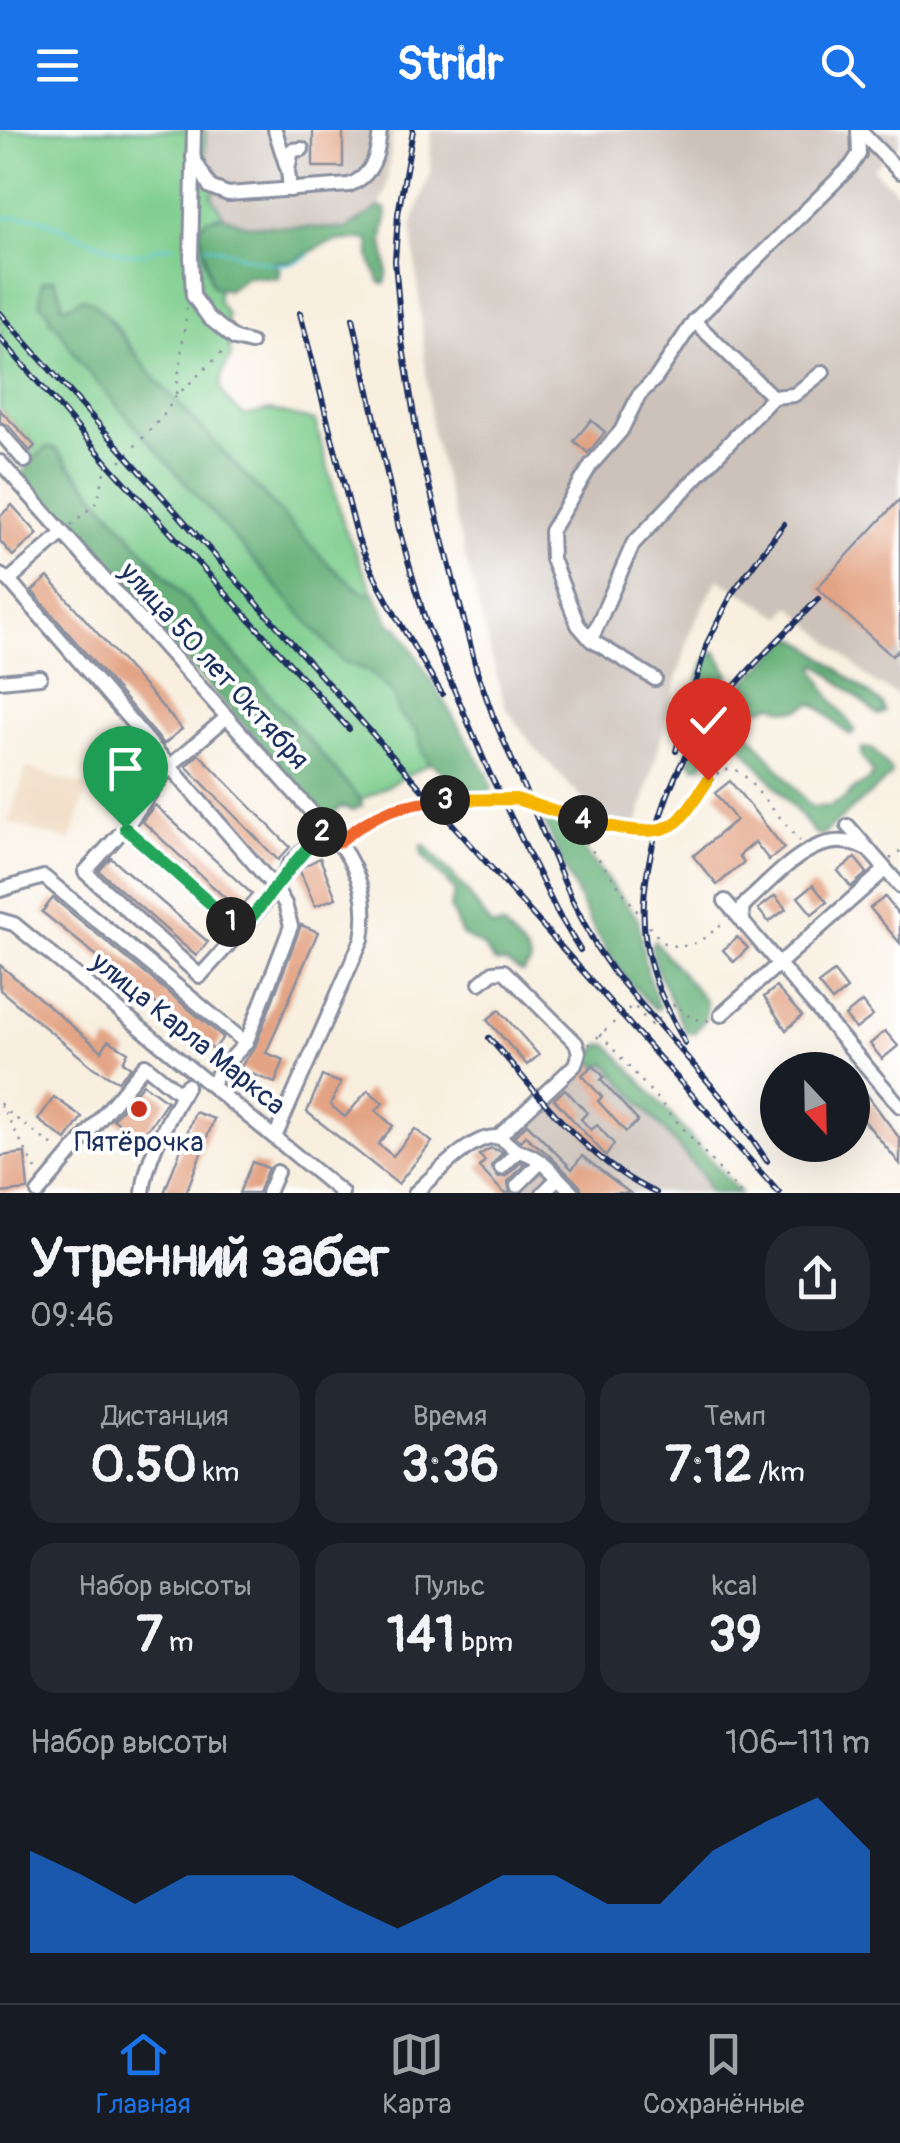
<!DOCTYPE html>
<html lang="ru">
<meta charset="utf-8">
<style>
body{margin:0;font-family:Pangolin,sans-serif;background:#242831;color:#f1f3f6;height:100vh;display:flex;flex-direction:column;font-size:38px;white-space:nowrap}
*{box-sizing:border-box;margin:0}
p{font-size:32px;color:#9ea1a6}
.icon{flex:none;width:55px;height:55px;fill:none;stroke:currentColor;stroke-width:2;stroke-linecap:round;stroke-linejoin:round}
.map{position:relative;height:1063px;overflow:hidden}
.side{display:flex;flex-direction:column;background:#171b24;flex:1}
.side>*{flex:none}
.needle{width:65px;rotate:158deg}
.buttons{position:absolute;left:760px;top:922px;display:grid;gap:20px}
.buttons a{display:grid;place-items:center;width:110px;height:110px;border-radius:50%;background:#171b24;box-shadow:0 10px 40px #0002;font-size:50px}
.pin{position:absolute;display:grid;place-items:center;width:85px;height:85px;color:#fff;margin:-102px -42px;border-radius:50% 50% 50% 0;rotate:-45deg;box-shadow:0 0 10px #0007}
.pin .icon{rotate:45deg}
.km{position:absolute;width:50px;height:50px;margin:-25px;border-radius:50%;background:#222;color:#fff;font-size:28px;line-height:50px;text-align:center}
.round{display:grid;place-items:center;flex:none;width:105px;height:105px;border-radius:40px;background:#242831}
.overview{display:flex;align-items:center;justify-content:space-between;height:170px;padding:0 30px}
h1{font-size:55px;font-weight:700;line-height:75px}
.metrics{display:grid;grid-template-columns:repeat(3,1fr);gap:15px;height:170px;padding:10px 30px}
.metrics div{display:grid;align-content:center;border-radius:25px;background:#242831;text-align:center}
.metrics b{font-size:50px;font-weight:700}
.metrics small{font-size:28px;font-weight:400}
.metrics p{font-size:28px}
.chart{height:280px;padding:20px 30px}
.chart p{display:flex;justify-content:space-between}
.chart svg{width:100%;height:180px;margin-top:10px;fill:#1a73e8;opacity:.7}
header{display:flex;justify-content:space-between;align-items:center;height:130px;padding:0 30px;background:#1a73e8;color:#fff;font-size:45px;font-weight:700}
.dock{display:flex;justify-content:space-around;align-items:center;height:140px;border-top:2px solid #363941;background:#171b24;font-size:28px;color:#9ea1a6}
.dock a{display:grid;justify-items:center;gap:5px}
.dock .on{color:#1a73e8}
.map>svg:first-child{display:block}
</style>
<header><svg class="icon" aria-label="menu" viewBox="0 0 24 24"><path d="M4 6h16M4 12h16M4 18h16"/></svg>Stridr<svg class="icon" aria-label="search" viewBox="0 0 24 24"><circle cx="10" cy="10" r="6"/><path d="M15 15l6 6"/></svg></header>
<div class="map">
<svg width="900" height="1063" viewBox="0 0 900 1063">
<rect width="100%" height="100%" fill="#fff"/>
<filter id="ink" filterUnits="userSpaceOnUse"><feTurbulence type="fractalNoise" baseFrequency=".01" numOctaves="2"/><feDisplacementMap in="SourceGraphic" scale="20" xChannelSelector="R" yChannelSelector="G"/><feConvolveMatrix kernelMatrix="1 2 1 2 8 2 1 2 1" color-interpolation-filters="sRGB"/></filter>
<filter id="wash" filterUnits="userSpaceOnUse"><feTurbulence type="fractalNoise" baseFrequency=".0048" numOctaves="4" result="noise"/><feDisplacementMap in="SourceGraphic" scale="40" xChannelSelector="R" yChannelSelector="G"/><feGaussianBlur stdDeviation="2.25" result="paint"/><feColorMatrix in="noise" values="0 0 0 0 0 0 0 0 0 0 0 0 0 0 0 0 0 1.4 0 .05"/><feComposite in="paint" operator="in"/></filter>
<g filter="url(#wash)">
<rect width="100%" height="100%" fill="#f8efdf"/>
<polygon fill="#eed7bb" points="26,638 88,657 71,711 9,693"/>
<g fill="#ccc2b9">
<polygon points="205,0 393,0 386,60 380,77 346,99 244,95 224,86 211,64 210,36 205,31"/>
<polygon points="431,0 900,0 900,12 873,39 900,65 900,567 872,551 791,476 782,487 718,448 690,503 637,696 604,691 604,687 597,684 532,615 505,576 432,303 412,96 430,43"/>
<polygon points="593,931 605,933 702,1045 709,1063 504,1063 479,1037 485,1031 479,1025 494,1010 505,1014"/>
</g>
<path fill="#7fce8e" stroke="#4d7e76" stroke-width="2.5" d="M0,0H205V30L218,56L211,65L224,86H215L204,126L212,156L219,160L218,171L227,185L231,227C213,254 219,267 245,286L270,280L315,291L345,399L374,464L361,461L329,435L150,243L113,192L92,171L61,176L49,182L62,203L342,531L371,542L395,566L398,582L418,603L423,622L430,633L361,670L55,318L47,317L34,330L28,323L35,316L0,280Z"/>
<g fill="#67b179" stroke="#41706c" stroke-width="2.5">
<path d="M380,77L386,80C389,93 382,101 383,112C385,127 390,140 385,154L380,153L370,128V115L368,110H342L323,115L295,131L273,132L272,135L280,139L278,148L248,146L227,160L212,156L199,97L207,89L224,86L245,95L346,99Z"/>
<polygon points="54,149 62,167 61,175 69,176 82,168 92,171 102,181 150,243 329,435 360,461 375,464 391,495 399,497 487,643 492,658 489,663 482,664 471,660 430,633 423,622 418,603 398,582 395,566 371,542 342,531 80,233 56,194 50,191 49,182 40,174 42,152"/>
<polygon points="47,317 54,318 361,670 362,676 352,680 342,677 327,688 22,348 24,340"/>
<path d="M792,507L804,512L882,574L885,582L878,585L818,534L815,538L828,564L855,600L852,605C835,599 829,580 811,573C800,582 787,582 774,575C759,579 752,580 746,595L751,605L811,677L830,676L843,670L854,659L869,650L873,642L861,626L862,618L873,619L892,642L890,647L822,705L816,704L725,596L715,606L702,635L696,637L690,632C698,588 761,539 792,507Z"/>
<path d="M716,521L729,545L700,574C692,558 701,531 716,521Z"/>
<path d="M544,684L570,702L638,789L645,834L659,878L655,879C597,826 574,756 542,687Z"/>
<polygon points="425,715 466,760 491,796 503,796 526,822 531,833 522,843 506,833 495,832 483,816 462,805 450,778 455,761 422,725 421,716"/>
<path d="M654,811L705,870C709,882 703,895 693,903H686L657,840L651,816Z"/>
<polygon points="601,914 609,915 740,1063 709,1063 702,1045 606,933 599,938 593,931 585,933"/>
</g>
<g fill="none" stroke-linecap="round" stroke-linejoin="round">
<g stroke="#5dc8d6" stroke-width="2.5">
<polyline points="0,88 33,86 124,124 146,124 154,118 174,115"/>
<path d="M205,116C241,120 278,149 310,125"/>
</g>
</g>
<g id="blocks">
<g fill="#e3a485">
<rect x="313" y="0" width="30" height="37"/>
<polygon points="0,280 35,316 30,321 8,295 0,292"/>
<polygon points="591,290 605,302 588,323 574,311"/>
<polygon points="900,369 900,518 892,526 817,458"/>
<polygon points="12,375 38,404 13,426 0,411 0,386"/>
<polygon points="48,447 182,599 164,614 32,461"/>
<polygon points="199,624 290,717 278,730 186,636"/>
<polygon points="730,651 784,718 769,730 755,712 739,726 744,732 717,755 693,726 736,690 715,663"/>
<polygon points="155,675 252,764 238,780 142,691"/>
<polygon points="111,728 208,812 196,826 99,741"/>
<polygon points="320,728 336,768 315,776 299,739"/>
<polygon points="855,728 867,743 851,757 838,741"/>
<polygon points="813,755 827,772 812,784 798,767"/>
<polygon points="775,766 786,779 769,792 758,779"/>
<polygon points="885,767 900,786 900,813 870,778"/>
<polygon points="53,768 223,907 214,920 42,782"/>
<polygon points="301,795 318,802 266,923 284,930 275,953 239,939 255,917"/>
<polygon points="737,807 748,818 734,832 723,820"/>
<polygon points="0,835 102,921 108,910 128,922 123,932 131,937 118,951 94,938 0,860"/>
<polygon points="834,842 847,859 832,871 818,854"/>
<polygon points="776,857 802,886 786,900 764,867"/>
<polygon points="862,872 873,886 856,899 845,886"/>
<polygon points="499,880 539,925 527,935 487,890"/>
<polygon points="885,901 898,916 882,929 870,914"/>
<polygon points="593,935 604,947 601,950 638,991 626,1002 598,971 602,967 582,945"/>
<polygon points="322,946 341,953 330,975 345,987 368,960 383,973 376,981 393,996 378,1014 393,1026 415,999 432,1012 398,1054 307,982"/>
<polygon points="143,954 167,971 141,1009 113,989"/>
<polygon points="565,959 587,983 581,989 591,1000 597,995 614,1014 606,1026 554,969"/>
<polygon points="865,962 900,1009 900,1034 852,976"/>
<polygon points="54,967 82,987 66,1010 38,990"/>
<polygon points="195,982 214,989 186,1063 164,1063"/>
<polygon points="527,994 572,1039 582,1026 630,1063 583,1063 580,1056 548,1024 525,1006 520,1011 514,1006"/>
<polygon points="491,1018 503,1022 491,1036 498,1047 507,1046 521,1032 525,1034 508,1052 510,1063 504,1063 479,1037 485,1031 479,1025"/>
<polygon points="25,1023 28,1060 0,1063 0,1026"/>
<polygon points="252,1032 268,1038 258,1063 239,1063"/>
</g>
</g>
</g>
<g filter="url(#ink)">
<use href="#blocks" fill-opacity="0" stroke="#8a8f9e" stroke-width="2.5"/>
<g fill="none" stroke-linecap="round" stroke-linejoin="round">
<g stroke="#8a8f9e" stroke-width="18">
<g id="minor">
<polyline points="194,0 191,127 193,166 209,188 235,209 251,213"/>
<polyline points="275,0 287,38"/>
<polyline points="860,1 900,42"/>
<path d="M193,27L210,57L228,64L349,55C374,45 378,24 380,0"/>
<polyline points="290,60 288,40 292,20 302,19"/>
<polyline points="694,191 773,267 794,265 823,242"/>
<polyline points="0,302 25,331"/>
<path d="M0,332L339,713C360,743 369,771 362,809L275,1007"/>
<polyline points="0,445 9,450 276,759 285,774 291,796 246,913 44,747 0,760"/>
<polyline points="9,450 63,403"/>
<polyline points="591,510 633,414 773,267"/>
<polyline points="655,549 591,510 578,495 552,429 551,401 591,335 621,301 639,265 656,248 694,191 851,36 859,24 858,0"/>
<polyline points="0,551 40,547"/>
<polyline points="848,696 900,756"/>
<polyline points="125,698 241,801 200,846 85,742 125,698 170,636 227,587"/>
<polyline points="725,771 900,976"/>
<polyline points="0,790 14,794 342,1063"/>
<path d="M743,793L742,778L747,772C780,743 819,693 867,719"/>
<polyline points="241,801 276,759 289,735 325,698"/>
<polyline points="480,853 493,842 504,841 576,913 579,922 575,935 498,1007"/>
<polyline points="721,885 885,740"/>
<polyline points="211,955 221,939 246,913"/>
<polyline points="501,1038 518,1021"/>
<polyline points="517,1056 541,1032"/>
<polyline points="38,1063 145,935 177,961 185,959"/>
<path d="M143,1063C147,1023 169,990 187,955"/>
<polyline points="268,1063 277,1042"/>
<path d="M415,1063C431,1049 476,1000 499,1008C507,1010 511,1019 518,1021C542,1026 555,1046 573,1063"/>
<polyline points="543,1063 558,1048"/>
</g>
</g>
<g stroke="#8a8f9e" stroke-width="2.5" stroke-dasharray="2.5 8" stroke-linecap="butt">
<polyline points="176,264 187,178"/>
<polyline points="71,395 97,372 105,342 121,331 163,286 176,266 228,217"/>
<path d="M554,681C583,691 643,710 671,695C697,682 700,640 734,639L743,644L800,711"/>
<path d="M346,706C379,679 411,673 452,670C482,667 515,664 543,676C586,696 628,778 664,813C690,823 707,807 726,790"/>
<polyline points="890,729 900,721"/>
<polyline points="600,904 740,1063"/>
<polyline points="589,915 633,875 651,895 676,873 684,884 705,892 710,889"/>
<polyline points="0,973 38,1043"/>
<polyline points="0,976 58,1020"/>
</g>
<use href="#minor" stroke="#fff" stroke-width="12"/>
<g stroke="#1b2f5e" stroke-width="6">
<g id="rail">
<polyline points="413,0 398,84 395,131 402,211 419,317 477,541 493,586 572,770 597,818 614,843 729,976 767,1031"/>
<polyline points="0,183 779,1063"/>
<path d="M300,183L358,409C380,464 412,513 442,564"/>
<polyline points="353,188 400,403 426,493 489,642 556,780 580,820"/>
<polyline points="0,208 111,337 349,599"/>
<polyline points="676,621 707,513 733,462 784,394"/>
<path d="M489,908C539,964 585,1031 656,1063"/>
<path d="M685,913C673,889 658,863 651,836C639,793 643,756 653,714C679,599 740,550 818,469"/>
</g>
</g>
<use href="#rail" stroke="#fff" stroke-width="2.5" stroke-dasharray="8" stroke-linecap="butt"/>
</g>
</g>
<g fill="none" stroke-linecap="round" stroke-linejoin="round" filter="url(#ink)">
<g stroke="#fff" stroke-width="20">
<polyline id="split-1" points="125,698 231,792"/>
</g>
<g stroke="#fff" stroke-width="20">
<path id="split-2" d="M231,792L240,801C269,768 291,733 322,702"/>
</g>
<g stroke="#fff" stroke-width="20">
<path id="split-3" d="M322,702L325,698L339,712C375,682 398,674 445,670"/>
</g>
<g stroke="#fff" stroke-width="20">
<polyline id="split-4" points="445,670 516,669 583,690"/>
</g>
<g stroke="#fff" stroke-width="20">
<path id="split-5" d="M583,690C610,696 656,711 679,690C690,679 699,663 708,650"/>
</g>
<use href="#split-1" stroke="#22a559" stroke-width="12"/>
<use href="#split-2" stroke="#22a559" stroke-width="12"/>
<use href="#split-3" stroke="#f0652b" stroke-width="12"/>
<use href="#split-4" stroke="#f5b400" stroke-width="12"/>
<use href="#split-5" stroke="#f5b400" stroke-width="12"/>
</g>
<circle fill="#c8321e" stroke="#fff" stroke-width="4" cx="139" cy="979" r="10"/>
<g text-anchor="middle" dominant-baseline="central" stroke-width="8" stroke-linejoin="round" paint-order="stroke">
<g font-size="28" fill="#1b2f5e" stroke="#fff">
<text transform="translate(214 536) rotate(48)">улица 50 лет Октября</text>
<text transform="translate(188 904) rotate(39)">улица Карла Маркса</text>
</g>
<g font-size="28" fill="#1b2f5e" stroke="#fff">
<text x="139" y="1012">Пятёрочка</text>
</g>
</g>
</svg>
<div class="buttons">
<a><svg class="needle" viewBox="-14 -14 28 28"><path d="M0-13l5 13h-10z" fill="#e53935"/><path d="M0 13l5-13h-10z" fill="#9ea1a6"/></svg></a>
</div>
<div class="pin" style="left:125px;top:698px;background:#1e9e55"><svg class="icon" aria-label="arrive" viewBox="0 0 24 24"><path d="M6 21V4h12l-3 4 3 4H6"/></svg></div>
<div class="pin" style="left:708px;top:650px;background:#d93025"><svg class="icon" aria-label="check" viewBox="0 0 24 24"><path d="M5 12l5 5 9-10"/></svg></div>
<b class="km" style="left:231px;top:792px">1</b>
<b class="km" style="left:322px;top:702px">2</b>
<b class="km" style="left:445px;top:670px">3</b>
<b class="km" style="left:583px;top:690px">4</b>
</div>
<section class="side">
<div class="overview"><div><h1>Утренний забег</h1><p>09:46</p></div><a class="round"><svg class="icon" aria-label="share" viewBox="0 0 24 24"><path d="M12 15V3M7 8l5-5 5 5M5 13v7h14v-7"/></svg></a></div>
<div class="metrics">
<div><p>Дистанция</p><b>0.50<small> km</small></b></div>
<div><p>Время</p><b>3:36</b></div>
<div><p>Темп</p><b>7:12<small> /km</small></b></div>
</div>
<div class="metrics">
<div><p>Набор высоты</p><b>7<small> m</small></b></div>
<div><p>Пульс</p><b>141<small> bpm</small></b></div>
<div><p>kcal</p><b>39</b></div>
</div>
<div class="chart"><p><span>Набор высоты</span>106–111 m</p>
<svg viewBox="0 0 160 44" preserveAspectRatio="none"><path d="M0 44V19L10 25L20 32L30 25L40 25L50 25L60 32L70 38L80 32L90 25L100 25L110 32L120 32L130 19L140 12L150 6L160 19V44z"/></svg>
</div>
</section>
<nav class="dock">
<a class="on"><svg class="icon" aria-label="home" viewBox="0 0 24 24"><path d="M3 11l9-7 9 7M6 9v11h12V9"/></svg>Главная</a>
<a><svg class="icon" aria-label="map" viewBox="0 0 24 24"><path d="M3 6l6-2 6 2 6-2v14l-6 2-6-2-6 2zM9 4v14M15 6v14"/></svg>Карта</a>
<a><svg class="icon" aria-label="saved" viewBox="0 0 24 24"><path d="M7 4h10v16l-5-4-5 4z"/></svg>Сохранённые</a>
</nav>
